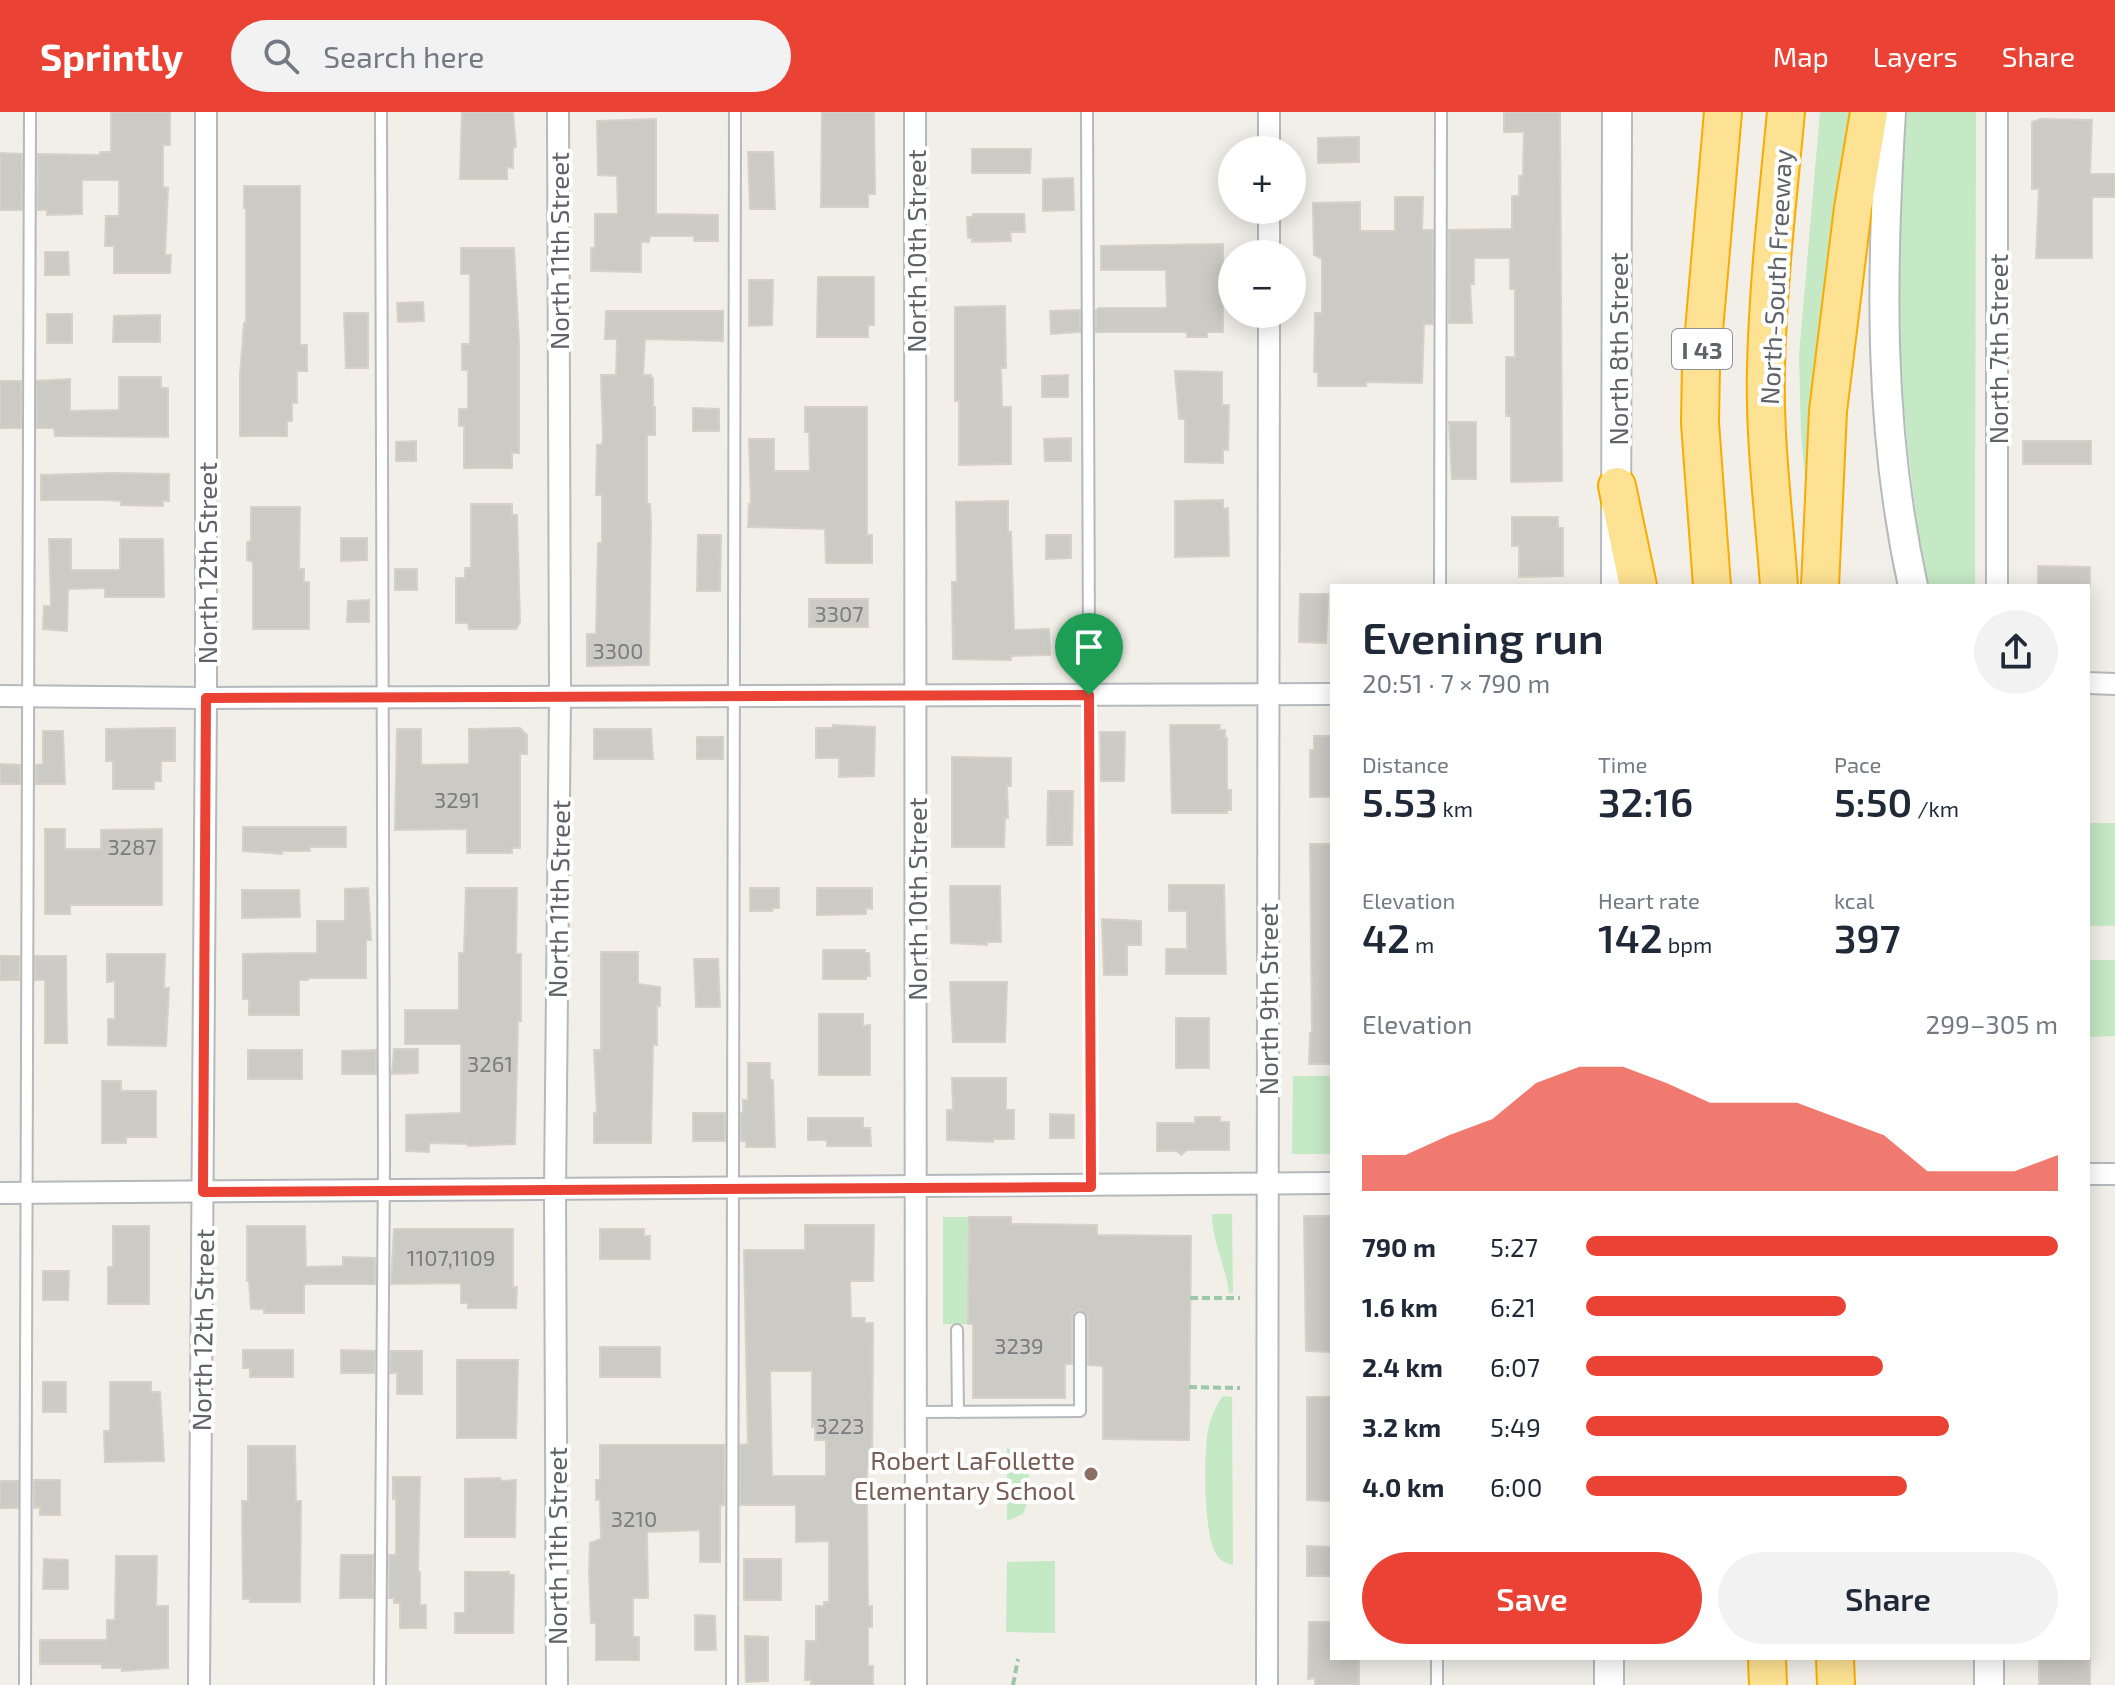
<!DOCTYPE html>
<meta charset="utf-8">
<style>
body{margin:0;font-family:"Exo 2",sans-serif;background:#f2f2f3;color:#1f2937;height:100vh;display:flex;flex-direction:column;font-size:30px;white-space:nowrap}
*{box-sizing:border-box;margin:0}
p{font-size:26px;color:#747a83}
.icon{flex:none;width:44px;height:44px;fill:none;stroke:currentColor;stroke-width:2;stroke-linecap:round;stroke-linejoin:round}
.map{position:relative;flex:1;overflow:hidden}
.panel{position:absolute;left:1330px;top:472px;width:760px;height:1076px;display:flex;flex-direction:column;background:#fff;border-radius:0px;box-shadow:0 4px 20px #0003}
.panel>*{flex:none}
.tools{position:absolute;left:1218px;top:24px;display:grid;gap:16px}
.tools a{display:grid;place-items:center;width:88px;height:88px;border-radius:50%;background:#fff;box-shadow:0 4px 20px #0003;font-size:40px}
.pin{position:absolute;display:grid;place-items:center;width:68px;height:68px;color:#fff;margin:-82px -34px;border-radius:50% 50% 50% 0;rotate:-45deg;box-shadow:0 0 8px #0007}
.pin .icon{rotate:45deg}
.round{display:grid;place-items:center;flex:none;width:84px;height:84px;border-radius:42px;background:#f2f2f3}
.headline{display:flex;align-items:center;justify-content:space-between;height:136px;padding:0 32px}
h1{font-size:44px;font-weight:600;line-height:60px}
.figures{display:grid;grid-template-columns:repeat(3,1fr);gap:12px;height:136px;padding:8px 32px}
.figures div{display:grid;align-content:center}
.figures b{font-size:40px;font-weight:600}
.figures small{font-size:22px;font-weight:400}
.figures p{font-size:22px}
.chart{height:224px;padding:16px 32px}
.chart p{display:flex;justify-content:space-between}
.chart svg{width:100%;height:144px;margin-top:8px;fill:#ea4335;opacity:.7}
.button{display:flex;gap:16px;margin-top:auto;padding:16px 32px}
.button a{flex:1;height:92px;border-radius:48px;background:#ea4335;color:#fff;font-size:32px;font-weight:600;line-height:92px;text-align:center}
.button a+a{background:#f2f2f3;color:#1f2937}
ul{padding:0 32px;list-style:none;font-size:26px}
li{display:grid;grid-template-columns:128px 96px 1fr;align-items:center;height:60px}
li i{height:20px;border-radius:10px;background:#ea4335}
header{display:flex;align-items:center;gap:48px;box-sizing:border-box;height:112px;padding:0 40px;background:#ea4335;color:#fff}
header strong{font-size:38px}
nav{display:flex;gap:44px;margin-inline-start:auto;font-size:28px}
.search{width:560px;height:72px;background:#f2f2f3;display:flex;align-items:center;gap:20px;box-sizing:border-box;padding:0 28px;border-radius:44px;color:#747a83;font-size:30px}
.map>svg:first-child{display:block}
</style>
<header>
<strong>Sprintly</strong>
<div class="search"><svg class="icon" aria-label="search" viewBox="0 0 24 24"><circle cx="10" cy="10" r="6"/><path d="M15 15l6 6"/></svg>Search here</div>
<nav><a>Map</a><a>Layers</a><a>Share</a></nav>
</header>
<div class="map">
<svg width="2115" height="1573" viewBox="0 0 2115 1573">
<rect width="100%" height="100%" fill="#f1efe8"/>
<g fill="#c5e8c5">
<polygon points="1820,0 1858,0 1808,397 1801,321 1799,243"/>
<path d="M1905,0H1976L1975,474H1927L1924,461C1908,347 1894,232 1897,116C1898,77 1902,38 1905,0Z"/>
<rect x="2088" y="711" width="27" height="103"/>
<polygon points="2088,848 2115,848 2115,924 2088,925"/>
<polygon points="1293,964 1332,964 1332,1042 1292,1042"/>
<path d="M1212,1102H1232L1233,1181H1229C1226,1154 1212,1130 1212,1102Z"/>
<polygon points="943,1105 969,1105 968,1212 943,1212"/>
<path d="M1223,1284L1232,1285L1233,1453C1224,1451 1218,1447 1214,1438C1204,1414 1204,1352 1207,1325C1208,1312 1215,1294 1223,1284Z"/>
<path d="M1007,1336C1034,1346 1033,1379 1023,1402L1007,1409Z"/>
<polygon points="1055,1449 1055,1521 1006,1520 1007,1450"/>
</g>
<g fill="#cccac5" stroke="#d6d1c6" stroke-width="2" fill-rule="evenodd">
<polygon points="111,0 170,0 170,33 163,33 163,75 168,76 165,143 171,143 170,161 114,161 114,134 105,134 106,104 119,104 119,68 82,68 82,102 47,103 47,98 38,98 38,42 100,43 100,40 111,40"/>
<polygon points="462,0 513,0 516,35 513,35 513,56 507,55 507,67 460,67"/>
<polygon points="822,0 874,0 875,82 868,82 868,95 821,95"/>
<polygon points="1504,0 1560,0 1562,369 1511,370 1511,304 1506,304 1506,245 1515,245 1515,177 1510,177 1510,146 1474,146 1474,172 1470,172 1472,211 1449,211 1449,118 1512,117 1512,84 1519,84 1519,64 1523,64 1524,20 1504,20"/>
<polygon points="656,7 656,102 718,103 718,129 694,129 694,124 650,124 649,130 641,130 641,160 591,159 591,136 595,136 595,102 618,102 617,64 598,63 597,9"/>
<polygon points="2041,7 2092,8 2090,62 2115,62 2115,85 2092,85 2092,146 2036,146 2039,77 2032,77 2032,10"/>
<polygon points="1359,25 1359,50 1318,51 1318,26"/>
<polygon points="972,37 1031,37 1030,61 972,61"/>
<polygon points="748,40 773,40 775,97 750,97"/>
<polygon points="0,41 22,42 22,98 0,98"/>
<polygon points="1073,66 1074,98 1043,99 1043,67"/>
<polygon points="244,74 300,74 300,233 307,233 307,259 297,259 297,291 292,291 292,309 287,309 287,324 240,324 240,263 244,211 246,211 246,96 244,96"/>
<polygon points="1395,85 1423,85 1422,118 1433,118 1433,212 1424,212 1422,271 1366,270 1366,274 1318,274 1318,260 1314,260 1315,201 1322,201 1322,147 1314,143 1313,91 1360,90 1360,119 1395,119"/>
<polygon points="973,102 1024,102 1025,120 1010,120 1011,129 972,130 972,126 968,126 967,105 973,105"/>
<polygon points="1223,132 1223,220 1207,220 1207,225 1187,225 1187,220 1096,220 1096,198 1099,196 1167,196 1166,158 1101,158 1101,134"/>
<polygon points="461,136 514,136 519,232 519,341 512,341 512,356 464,356 464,314 459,314 459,297 468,297 468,258 462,258 462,232 470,232 470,162 461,162"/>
<polygon points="45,140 68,140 69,163 45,163"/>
<polygon points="818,165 874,165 874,213 868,213 868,225 817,225"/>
<polygon points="749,168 773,168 772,213 749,214"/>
<polygon points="423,190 424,209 398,210 397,191"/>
<polygon points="1005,194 1006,256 1001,256 1002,295 1011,295 1011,352 959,353 959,289 955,289 955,195"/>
<polygon points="1080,198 1080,220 1051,222 1050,199"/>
<polygon points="606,199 723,199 723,229 645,227 643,263 651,263 651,266 653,266 653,295 655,295 655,323 647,323 647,392 650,392 651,411 649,553 587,554 587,522 596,522 598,431 602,431 602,383 596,383 597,333 602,333 603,326 601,263 616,263 617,227 605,227"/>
<polygon points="344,201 368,201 368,256 346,256"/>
<rect x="47" y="202" width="25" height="29"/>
<polygon points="160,203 160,230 113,230 114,204"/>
<polygon points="1175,259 1222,260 1222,293 1229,293 1228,338 1223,338 1223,351 1185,350 1185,307 1179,307"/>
<polygon points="1068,263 1068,285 1042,285 1042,264"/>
<polygon points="119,265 161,265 161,276 168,276 168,325 55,324 54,316 37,316 37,269 70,267 70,299 119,298"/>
<rect x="0" y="269" width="21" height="47"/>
<polygon points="805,295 867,295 867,423 872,423 872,451 826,451 825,417 748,415 749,392 751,392 749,327 774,327 774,359 810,359 809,320 805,320"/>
<polygon points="693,296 719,297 719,319 693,319"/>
<polygon points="1449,310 1476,310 1476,367 1452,367"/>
<polygon points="1071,326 1071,349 1045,349 1044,327"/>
<polygon points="416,329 416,349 396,349 396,330"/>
<rect x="2023" y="329" width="68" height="23"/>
<polygon points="112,361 169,362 169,389 163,389 163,394 121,393 121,389 107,388 41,388 41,363"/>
<polygon points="1223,388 1223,397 1228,396 1229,444 1175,445 1175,389"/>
<polygon points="1008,389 1008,420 1011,420 1014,518 1049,517 1050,543 1011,544 1011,548 953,547 952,470 957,470 956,390"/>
<polygon points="471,392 512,392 512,403 517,403 520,510 516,517 469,517 468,511 456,511 456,466 465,466 465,456 471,456"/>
<polygon points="251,395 300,395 299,457 304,457 304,470 309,470 309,517 253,517 253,450 247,448 247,430 251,429"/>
<polygon points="1512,405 1558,405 1558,416 1563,416 1563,464 1519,465 1519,434 1512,434"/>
<polygon points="698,423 721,423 720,479 697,479"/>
<polygon points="1046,423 1071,423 1071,446 1046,447"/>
<polygon points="341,426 367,426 367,448 341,449"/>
<polygon points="49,427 71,427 71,458 120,458 120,427 163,427 164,485 105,485 105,476 68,477 67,519 43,517 44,494 51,494"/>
<polygon points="2038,454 2090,455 2090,474 2038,474"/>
<rect x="395" y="457" width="22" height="21"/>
<polygon points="1300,482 1328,482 1326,531 1299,530"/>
<rect x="809" y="487" width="59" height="28"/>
<polygon points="369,488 369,510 347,510 348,489"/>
<polygon points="833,613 875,615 874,664 839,665 839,646 816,646 816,616 833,616"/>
<polygon points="1170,613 1220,613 1219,618 1225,618 1225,626 1227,626 1227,678 1231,678 1231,698 1227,698 1227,701 1172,701"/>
<polygon points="175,616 175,649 161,649 161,669 154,669 154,677 113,677 113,649 106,649 106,617"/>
<polygon points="520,616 527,623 527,642 520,642 520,736 512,736 512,741 467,741 467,717 395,718 397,617 421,617 421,653 469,652 469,617"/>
<polygon points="594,617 651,617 653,647 594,647"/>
<polygon points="43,619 63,619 65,672 36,672 36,653 43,652"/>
<polygon points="1100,620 1125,620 1124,669 1101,669"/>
<polygon points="1314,624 1332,624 1332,685 1310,685 1310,638 1314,638"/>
<rect x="697" y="625" width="26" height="22"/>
<polygon points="952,645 1011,646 1011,674 1007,674 1008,706 1005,706 1004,735 952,735"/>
<polygon points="0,652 20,653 20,672 0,672"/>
<polygon points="1048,679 1073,679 1072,733 1047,733"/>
<polygon points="243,715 346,715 346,735 310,735 310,739 282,739 282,742 243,739"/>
<polygon points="45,717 65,717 65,737 101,737 101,718 162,717 162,793 70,793 70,802 45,802"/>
<polygon points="1310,732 1332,732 1332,952 1309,952 1310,921 1312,921"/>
<polygon points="1169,773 1224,773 1226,862 1166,862 1166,837 1187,837 1187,799 1169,799"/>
<polygon points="950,774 1000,774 1001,830 987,830 987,833 951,831"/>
<polygon points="368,776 371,828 366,828 366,866 308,866 308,868 299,868 299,903 249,903 249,887 243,887 243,842 317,841 317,809 345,809 345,777"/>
<polygon points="466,776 517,776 516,842 521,842 521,909 518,909 515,1032 468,1034 468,1032 429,1031 429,1040 406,1039 406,1003 461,1001 461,932 405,932 405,898 459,898 459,841 464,841"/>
<polygon points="750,776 779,776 779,796 772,796 772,799 750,799"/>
<polygon points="817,776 872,776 872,797 866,796 866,802 817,803"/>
<polygon points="242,778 299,778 300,805 242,806"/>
<polygon points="1102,807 1141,809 1141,833 1127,833 1127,863 1104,863"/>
<polygon points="823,838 865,838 864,841 869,841 870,864 866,864 866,867 823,867"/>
<polygon points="601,840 638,840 638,872 660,875 660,894 657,894 657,933 653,933 651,1031 594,1031 594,1001 597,1001 594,938 601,938"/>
<polygon points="107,842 165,842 164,876 169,876 166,934 108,933 108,907 115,907 115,869 107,870"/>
<rect x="0" y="844" width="19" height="24"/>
<polygon points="35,844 66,844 67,931 45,931 45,868 35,868"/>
<polygon points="694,847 718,847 720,895 696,895"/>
<polygon points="950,870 1007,870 1005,930 953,930"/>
<polygon points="819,902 863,902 863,914 870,913 870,963 819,963"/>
<rect x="1176" y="906" width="33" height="50"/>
<polygon points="394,937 418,937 418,961 392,962"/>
<rect x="248" y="938" width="54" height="29"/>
<polygon points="376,938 376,962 342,962 342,939"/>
<polygon points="748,951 770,951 770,968 773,968 775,1035 746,1035 746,1029 741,1029 741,1001 743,1001 743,988 748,988"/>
<polygon points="952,966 1006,966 1006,998 1014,998 1014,1027 993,1027 993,1030 947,1028 947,998 953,998"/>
<polygon points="102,969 121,969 121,979 156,979 156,1025 126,1025 126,1031 102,1031"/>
<rect x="693" y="1001" width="32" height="28"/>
<polygon points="1050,1002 1074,1003 1074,1026 1050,1026"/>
<polygon points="1195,1005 1220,1005 1220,1010 1229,1010 1229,1038 1187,1038 1181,1043 1177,1039 1157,1039 1157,1011 1195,1011"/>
<polygon points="808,1006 863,1006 863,1016 870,1016 871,1034 827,1034 827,1028 808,1028"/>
<polygon points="1304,1104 1332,1104 1332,1240 1306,1239"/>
<polygon points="969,1105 1011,1105 1011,1112 1097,1113 1097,1123 1191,1124 1189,1328 1103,1327 1103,1254 1088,1253 1088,1205 1081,1198 1075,1200 1072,1205 1072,1252 1065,1252 1065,1286 973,1286 973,1212 968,1212"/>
<path d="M805,1113H874L873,1169H850L851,1206H865L864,1211H873L872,1357H867V1392L868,1494H872V1515H868V1554H873V1573H811V1568H805L806,1529H816V1494H824V1490H829V1429L796,1430V1393H740V1333L748,1332L744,1138H805ZM770,1259H812V1315L815,1314V1328H826V1364H772Z"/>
<polygon points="113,1114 149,1114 149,1192 108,1192 108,1155 113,1155"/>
<polygon points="247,1114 305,1114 306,1155 343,1154 343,1145 375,1146 375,1172 304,1172 304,1201 264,1201 264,1197 251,1197 249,1169 247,1169"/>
<polygon points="394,1117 513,1117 513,1175 517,1175 516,1196 468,1196 468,1191 461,1191 461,1171 391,1172"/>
<polygon points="600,1117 644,1117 644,1124 650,1124 650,1147 600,1147"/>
<polygon points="43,1159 69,1159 68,1188 43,1188"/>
<rect x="600" y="1235" width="60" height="30"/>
<polygon points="243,1238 293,1238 293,1265 250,1265 250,1256 243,1256"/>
<polygon points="341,1238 375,1239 374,1261 341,1261"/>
<polygon points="391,1239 422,1239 422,1282 397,1282 397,1261 390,1261"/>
<polygon points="457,1248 518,1248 516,1326 457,1326"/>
<rect x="43" y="1270" width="23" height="30"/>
<polygon points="110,1270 151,1270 151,1280 160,1280 164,1349 105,1350 104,1319 110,1319"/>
<polygon points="1307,1285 1332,1285 1332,1389 1307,1388"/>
<polygon points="600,1333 724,1333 724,1393 720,1393 720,1450 700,1450 700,1418 647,1420 648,1486 633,1486 633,1525 639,1525 639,1548 596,1548 596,1511 591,1511 589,1461 590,1431 601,1427 600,1388 596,1388 596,1368 600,1368"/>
<polygon points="248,1334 295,1334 296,1389 301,1389 300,1490 250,1490 250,1487 243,1487 242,1389 248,1389"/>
<polygon points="393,1365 420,1365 418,1460 420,1460 420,1493 426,1493 426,1516 400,1516 400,1491 394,1491 394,1486 389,1486 389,1443 396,1443 396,1386 393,1387"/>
<polygon points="500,1366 501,1369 516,1368 515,1425 465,1425 465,1367"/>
<polygon points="34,1368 60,1368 60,1403 40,1403 40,1395 34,1396"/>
<rect x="0" y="1369" width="18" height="27"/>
<polygon points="1307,1434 1332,1435 1332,1464 1307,1464"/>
<polygon points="341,1443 373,1443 373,1486 340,1486"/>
<polygon points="116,1444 157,1444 156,1494 168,1494 168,1556 122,1559 122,1556 102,1556 102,1552 40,1552 40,1528 107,1528 107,1508 115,1508"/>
<polygon points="44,1447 68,1448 68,1477 43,1477"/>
<rect x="744" y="1447" width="37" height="41"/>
<polygon points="465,1460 509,1460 509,1463 514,1463 513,1521 455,1521 455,1501 465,1501"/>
<polygon points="695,1503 715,1504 716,1538 695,1538"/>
<polygon points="1309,1510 1332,1510 1332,1546 1359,1546 1359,1573 1315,1573 1315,1566 1308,1567"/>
<polygon points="745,1524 768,1525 768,1569 746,1570"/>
<rect x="2039" y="1546" width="51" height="27"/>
</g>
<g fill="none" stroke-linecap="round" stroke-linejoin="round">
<g stroke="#b5b8bc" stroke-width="14">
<g id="lane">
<polyline points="1087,0 1091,1074"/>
<polyline points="1440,474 1441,0"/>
<polyline points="957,1218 958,1300"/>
<polyline points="917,1300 1080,1299 1080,1206"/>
<polyline points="25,1573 30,0"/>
<polyline points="380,1573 384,1050 381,0"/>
<polyline points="732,1573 735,0"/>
<polyline points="1437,1573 1437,1546"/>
</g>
</g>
<g stroke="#b5b8bc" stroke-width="24">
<g id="street">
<polyline points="915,0 916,1573"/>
<polyline points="1997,0 1997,474"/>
<polyline points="1269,38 1269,0"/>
<polyline points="1269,142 1269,98"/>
<polyline points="2088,571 2115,572"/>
<polyline points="0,584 206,586 1332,582"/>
<polyline points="2088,1062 2115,1062"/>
<polyline points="0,1081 1332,1071"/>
<polyline points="199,1573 206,586 206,0"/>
<polyline points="557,1573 555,1078 560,585 558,0"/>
<polyline points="1267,1573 1269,202"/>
</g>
</g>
<g stroke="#b6babf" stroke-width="32">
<g id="secondary">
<path d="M1891,0C1881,161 1878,315 1913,474"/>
<polyline points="1616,474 1617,0"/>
<polyline points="1609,1573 1609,1546"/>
<polyline points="1989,1573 1989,1546"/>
</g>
</g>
<g stroke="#f9ab00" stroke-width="40">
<g id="highway">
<polyline points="1617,374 1638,474"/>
<polyline points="1712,474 1700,311 1701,253 1723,0"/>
<path d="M1779,474C1774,401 1764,328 1766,255C1768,170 1778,85 1786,0"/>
<polyline points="1820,474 1828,299 1853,96 1869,0"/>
<polyline points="1767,1546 1768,1573"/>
<polyline points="1835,1546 1836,1573"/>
</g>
</g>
<g stroke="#9cc7a9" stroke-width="4" stroke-dasharray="8 4" stroke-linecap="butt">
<polyline points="1190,1186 1240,1186"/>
<polyline points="1189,1275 1240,1276"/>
<polyline points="1013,1573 1018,1547"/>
</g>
<use href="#lane" stroke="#fff" stroke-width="10"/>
<use href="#street" stroke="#fff" stroke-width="20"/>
<use href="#secondary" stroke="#fff" stroke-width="28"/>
<use href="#highway" stroke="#fde293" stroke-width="36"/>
</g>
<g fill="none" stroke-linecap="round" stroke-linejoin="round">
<g stroke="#fff" stroke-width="16">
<polygon id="route" points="1089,583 1091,1075 203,1080 206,586"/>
</g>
<use href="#route" stroke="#ea4335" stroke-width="10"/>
</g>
<circle fill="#8d6e63" stroke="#fff" stroke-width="3" cx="1091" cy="1362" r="8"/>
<g text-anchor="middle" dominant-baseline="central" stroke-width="8" stroke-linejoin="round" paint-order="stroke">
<g font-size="22" fill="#7a7d7f">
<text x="839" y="501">3307</text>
<text x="618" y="538">3300</text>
<text x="457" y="687">3291</text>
<text x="132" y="734">3287</text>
<text x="490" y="951">3261</text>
<text x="451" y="1145">1107,1109</text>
<text x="1019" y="1233">3239</text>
<text x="840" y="1313">3223</text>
<text x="634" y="1406">3210</text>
</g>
<rect fill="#fff" stroke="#8f9295" stroke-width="2" x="1672" y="217" width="60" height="40" rx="6"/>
<g font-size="24" font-weight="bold" fill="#5f6368">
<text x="1702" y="237">I 43</text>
</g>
<g font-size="26" fill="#5f6368" stroke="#fff">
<text transform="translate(558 139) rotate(-90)">North 11th Street</text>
<text transform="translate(915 139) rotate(-90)">North 10th Street</text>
<text transform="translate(1775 165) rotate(-87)">North-South Freeway</text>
<text transform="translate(1617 237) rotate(-90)">North 8th Street</text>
<text transform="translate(1997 237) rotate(-90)">North 7th Street</text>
<text transform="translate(206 451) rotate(-90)">North 12th Street</text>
<text transform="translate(558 787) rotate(-89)">North 11th Street</text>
<text transform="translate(916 787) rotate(-90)">North 10th Street</text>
<text transform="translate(1267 887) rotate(-90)">North 9th Street</text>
<text transform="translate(202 1218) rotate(-89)">North 12th Street</text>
<text transform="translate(556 1434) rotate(-90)">North 11th Street</text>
</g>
<g font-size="26" fill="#785e54" stroke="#fff" text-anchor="end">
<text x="1075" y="1347">Robert LaFollette<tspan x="1075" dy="30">Elementary School</tspan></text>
</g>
</g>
</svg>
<div class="tools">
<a>+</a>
<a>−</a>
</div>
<div class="pin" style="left:1089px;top:583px;background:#1e9e55"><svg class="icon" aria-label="arrive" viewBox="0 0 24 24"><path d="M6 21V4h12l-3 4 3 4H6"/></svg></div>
<section class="panel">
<div class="headline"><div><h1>Evening run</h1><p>20:51 · 7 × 790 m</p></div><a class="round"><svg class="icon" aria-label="share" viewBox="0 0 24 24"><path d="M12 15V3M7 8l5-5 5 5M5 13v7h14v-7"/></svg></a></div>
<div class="figures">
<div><p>Distance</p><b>5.53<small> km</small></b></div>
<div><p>Time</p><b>32:16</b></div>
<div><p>Pace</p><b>5:50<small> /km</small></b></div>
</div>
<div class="figures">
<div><p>Elevation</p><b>42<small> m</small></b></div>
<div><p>Heart rate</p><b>142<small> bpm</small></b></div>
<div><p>kcal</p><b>397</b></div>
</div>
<div class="chart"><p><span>Elevation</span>299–305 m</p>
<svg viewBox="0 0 160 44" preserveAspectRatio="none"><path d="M0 44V33L10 33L20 27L30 22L40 11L50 6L60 6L70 11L80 17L90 17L100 17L110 22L120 27L130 38L140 38L150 38L160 33V44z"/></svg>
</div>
<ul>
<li><b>790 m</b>5:27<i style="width:100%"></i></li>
<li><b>1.6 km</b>6:21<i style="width:55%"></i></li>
<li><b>2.4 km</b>6:07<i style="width:63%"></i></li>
<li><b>3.2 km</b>5:49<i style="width:77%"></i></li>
<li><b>4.0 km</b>6:00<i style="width:68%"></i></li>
</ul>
<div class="button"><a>Save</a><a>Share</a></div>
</section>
</div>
